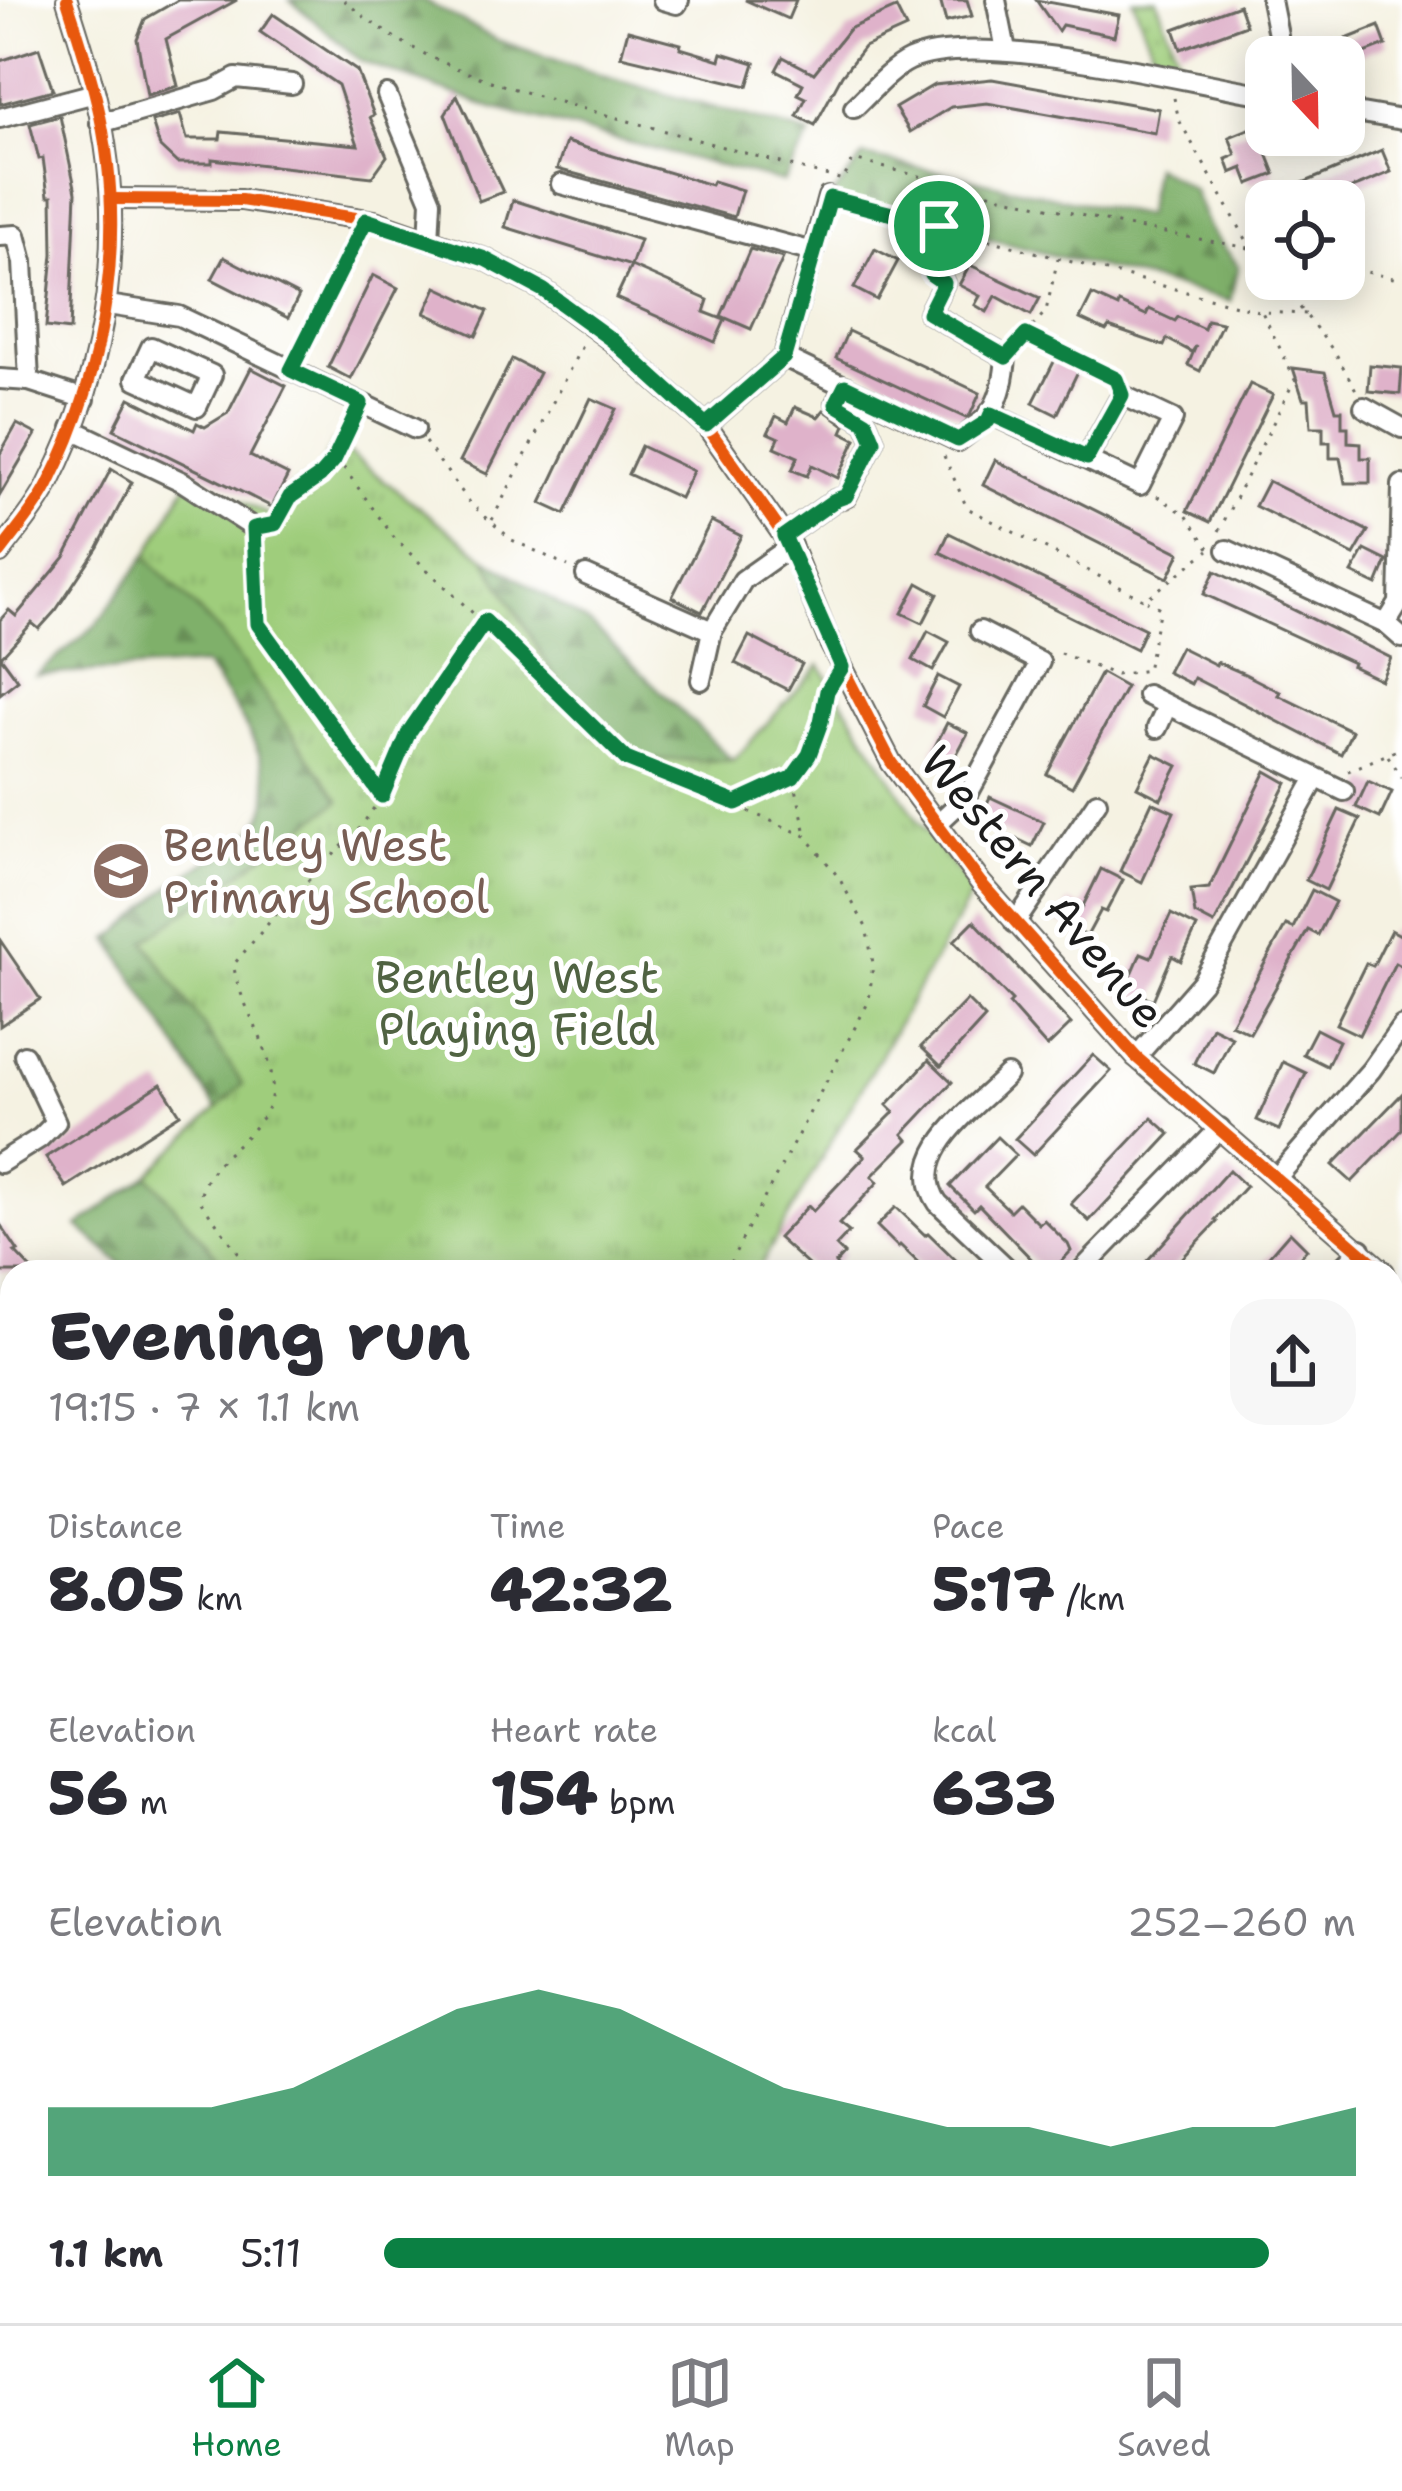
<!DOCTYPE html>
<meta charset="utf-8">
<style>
body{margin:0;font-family:"Shantell Sans",sans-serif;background:#f7f7f7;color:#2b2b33;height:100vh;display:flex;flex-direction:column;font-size:45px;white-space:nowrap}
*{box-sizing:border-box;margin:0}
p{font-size:39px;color:#7c7c81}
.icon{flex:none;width:66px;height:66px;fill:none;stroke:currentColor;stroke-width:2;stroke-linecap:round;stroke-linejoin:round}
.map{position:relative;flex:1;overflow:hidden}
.sheet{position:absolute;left:0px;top:1260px;width:1404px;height:1065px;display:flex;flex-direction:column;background:#fff;border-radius:36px 36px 0 0;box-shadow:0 6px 30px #0003}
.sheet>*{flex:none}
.needle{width:78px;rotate:158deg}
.tools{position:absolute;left:1245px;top:36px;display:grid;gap:24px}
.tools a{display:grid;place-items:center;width:120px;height:120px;border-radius:24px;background:#fff;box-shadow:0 6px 30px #0003;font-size:60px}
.pin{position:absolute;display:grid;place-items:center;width:102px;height:102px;color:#fff;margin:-51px;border:6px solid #fff;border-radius:50%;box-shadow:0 3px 12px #0007}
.round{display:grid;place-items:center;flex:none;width:126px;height:126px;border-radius:36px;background:#f7f7f7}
.overview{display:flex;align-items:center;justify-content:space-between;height:204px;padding:0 48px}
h1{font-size:66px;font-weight:800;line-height:90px}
.stats{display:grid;grid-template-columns:repeat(3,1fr);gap:18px;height:204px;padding:12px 48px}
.stats div{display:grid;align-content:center}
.stats b{font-size:60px;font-weight:800}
.stats small{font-size:33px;font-weight:400}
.stats p{font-size:33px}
.chart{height:336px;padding:24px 48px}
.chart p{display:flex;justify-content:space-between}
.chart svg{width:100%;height:216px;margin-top:12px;fill:#0b8043;opacity:.7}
ul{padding:0 48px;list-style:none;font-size:39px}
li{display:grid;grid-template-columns:192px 144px 1fr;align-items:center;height:90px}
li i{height:30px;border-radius:15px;background:#0b8043}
.menu{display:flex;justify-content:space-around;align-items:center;height:168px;border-top:3px solid #e1e1e2;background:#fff;font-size:33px;color:#7c7c81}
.menu a{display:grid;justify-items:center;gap:6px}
.menu .active{color:#0b8043}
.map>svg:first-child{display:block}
</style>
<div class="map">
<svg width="1402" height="2323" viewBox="0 0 1402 2323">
<defs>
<pattern id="grass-dots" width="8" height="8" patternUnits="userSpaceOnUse" patternTransform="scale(3)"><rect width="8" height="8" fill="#9fcd7b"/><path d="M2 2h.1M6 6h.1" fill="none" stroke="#88af6a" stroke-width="1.8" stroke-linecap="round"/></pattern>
<pattern id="forest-firs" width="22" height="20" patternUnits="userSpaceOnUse" patternTransform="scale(3)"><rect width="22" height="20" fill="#7fb06b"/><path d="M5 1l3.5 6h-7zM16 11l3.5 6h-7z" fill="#678e57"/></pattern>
<pattern id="park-tufts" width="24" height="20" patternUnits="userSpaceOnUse" patternTransform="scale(3)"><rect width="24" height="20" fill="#9fcd7b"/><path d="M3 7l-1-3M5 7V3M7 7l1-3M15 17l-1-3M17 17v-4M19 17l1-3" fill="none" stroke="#88af6a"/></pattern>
</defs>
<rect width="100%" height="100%" fill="#fff"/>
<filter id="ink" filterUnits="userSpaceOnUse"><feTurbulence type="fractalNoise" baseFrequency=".00833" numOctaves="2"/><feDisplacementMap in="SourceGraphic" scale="24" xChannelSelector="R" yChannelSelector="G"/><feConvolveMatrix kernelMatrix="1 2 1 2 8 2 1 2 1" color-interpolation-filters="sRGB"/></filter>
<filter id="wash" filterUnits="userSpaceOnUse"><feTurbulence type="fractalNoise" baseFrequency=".004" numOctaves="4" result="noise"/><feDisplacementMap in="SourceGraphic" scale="48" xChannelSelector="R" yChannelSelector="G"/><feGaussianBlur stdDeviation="2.7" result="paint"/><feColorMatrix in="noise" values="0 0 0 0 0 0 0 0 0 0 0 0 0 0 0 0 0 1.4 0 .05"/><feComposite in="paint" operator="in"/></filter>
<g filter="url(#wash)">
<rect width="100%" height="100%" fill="#f5f2e2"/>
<polygon fill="url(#grass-dots)" stroke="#5e744c" stroke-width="3" points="1133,0 1157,0 1179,59 1154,54"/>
<g fill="url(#forest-firs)" stroke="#4e6644" stroke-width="3">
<polygon points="290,0 423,0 497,40 606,77 811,135 783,182 493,108 362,62"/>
<polygon points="864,156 1145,216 1154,166 1193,190 1210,230 1239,266 1230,301 830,198"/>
<path d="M156,542L354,798L259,1089L174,1205L230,1272H130L78,1226L148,1175L217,1110L109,939C134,923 150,902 173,884C197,865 229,853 251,832C298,786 232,704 205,665L37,675L96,625Z"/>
<polygon points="484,557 593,626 733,761 626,759 573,708"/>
<polygon points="1402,1331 1402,1426 1392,1436 1392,1343"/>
</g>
<polygon fill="url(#park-tufts)" stroke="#5e744c" stroke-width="3" points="334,442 484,557 573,708 626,759 733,761 820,665 918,821 973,892 757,1272 230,1272 148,1175 243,1084 145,941 340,801 221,634 146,557 191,476 273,517 288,489 317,473"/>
<g id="blocks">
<g fill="#dfb2ca">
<polygon points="178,0 237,0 166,39 178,86 147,95 137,39 145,19"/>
<polygon points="745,0 796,0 788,19"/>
<polygon points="940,0 967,0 972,16 946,22"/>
<polygon points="1036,0 1119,15 1114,36 1062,25 1058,31"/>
<polygon points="1239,5 1246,25 1181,49 1174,29"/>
<polygon points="896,8 906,28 864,47 842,75 815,125 797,116 806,98 798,94 803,84 776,70 783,57 814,73 849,29"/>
<polygon points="273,14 357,71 374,115 370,117 387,156 372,177 212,159 212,163 177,163 160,147 152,122 180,114 187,139 220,139 221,132 358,145 338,85 260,32"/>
<polygon points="1379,26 1386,45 1344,61 1344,57 1301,57"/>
<polygon points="628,30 681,44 680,48 720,60 722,53 755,63 748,86 621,56"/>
<polygon points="39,48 53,90 0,104 0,61"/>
<polygon points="992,79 1159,109 1155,133 987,103 951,107 910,132 895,108 934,85"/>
<polygon points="457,95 503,192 479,201 445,114"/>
<polygon points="60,116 76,192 70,330 46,327 53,254 52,196 48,196 43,158 39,159 30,124"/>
<polygon points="1256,126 1275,174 1249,184 1243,168 1231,173 1226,159 1236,155 1229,137"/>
<polygon points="566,142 711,185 713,181 742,190 734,217 557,169"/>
<polygon points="1382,150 1391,172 1360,185 1317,201 1260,201"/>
<polygon points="513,200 640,240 631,266 505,227"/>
<polygon points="750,249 783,258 751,329 721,316"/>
<polygon points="875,249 898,261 877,300 854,288"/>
<polygon points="224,257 299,296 288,318 212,279"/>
<polygon points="970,265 1040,298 1031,315 996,296 987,312 975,305 980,296 959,285"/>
<polygon points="631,266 708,300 704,312 725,320 715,342 616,298"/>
<polygon points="373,275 398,288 351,379 328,367"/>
<polygon points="437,287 488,311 476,336 425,313"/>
<polygon points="1092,295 1118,307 1119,303 1146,315 1149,309 1175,321 1178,317 1204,329 1207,320 1222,323 1200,371 1188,365 1196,346 1192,352 1167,339 1164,346 1109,327 1106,331 1080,319"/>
<polygon points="848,331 980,393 970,415 966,418 836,358"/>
<polygon points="1059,352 1082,363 1057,415 1033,403"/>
<polygon points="512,359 539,373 487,474 460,461"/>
<polygon points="1370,365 1402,368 1400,394 1368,391"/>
<polygon points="251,368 286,386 250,456 288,475 272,507 114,429 130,398 194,430 197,423 205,427 228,413"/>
<polygon points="1293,368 1325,372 1336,410 1342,410 1342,427 1348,427 1348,442 1361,443 1361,458 1370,458 1370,483 1345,483 1340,458 1330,458 1330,442 1323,442 1323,427 1311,427 1309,399 1303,399"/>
<polygon points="1250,384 1273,395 1210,522 1187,511"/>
<polygon points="591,398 616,409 565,514 541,503"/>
<polygon points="795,407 818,417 824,410 845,425 842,432 856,439 838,478 812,465 807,476 792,470 798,457 775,447 779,438 768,433 776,416 788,422"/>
<polygon points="17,424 36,434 0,495 0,454"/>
<polygon points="641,446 693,471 680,498 628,474"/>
<polygon points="995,460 1180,553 1168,578 983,485"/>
<polygon points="111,469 132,482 98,547 56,610 39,629 32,623 1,657 18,680 0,694 0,620 9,610 16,616 65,557"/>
<polygon points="1268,481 1368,531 1354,555 1255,506"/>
<polygon points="711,521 741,536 702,612 672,597"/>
<polygon points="949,533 1145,629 1136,649 940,552"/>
<polygon points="1365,550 1387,561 1377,585 1352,573"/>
<polygon points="1215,571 1391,658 1381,680 1352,666 1353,663 1204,594"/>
<polygon points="918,583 938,594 923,623 902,613"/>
<polygon points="928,631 949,642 933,671 913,660"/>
<polygon points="749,636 802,664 788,690 735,663"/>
<polygon points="1180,647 1216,665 1217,662 1245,674 1280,692 1278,695 1352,731 1341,754 1194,678 1191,684 1167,672"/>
<polygon points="1101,673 1126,687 1072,787 1047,774"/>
<polygon points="938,676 959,687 943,717 923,706"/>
<polygon points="947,723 968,733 952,763 932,752"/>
<polygon points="1154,754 1178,766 1161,799 1137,787"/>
<polygon points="1266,771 1287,783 1214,924 1195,914 1191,890 1209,888"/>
<polygon points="1368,781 1392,792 1380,818 1356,807"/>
<polygon points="990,797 1044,822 1032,846 979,821"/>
<polygon points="1152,802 1174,812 1142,882 1120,871"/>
<polygon points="1339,810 1360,819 1326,890 1306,880"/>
<polygon points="1101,869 1123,880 1106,912 1101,910 1087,936 1059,922 1069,902 1082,908"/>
<polygon points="1312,890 1335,902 1318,935 1308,930 1250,1033 1231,1024 1286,925 1293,928"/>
<polygon points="1171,914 1197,927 1181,961 1172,956 1153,1000 1140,994 1136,1003 1122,997 1141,953 1151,957"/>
<polygon points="974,921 1071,1024 1047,1047 1009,1004 1012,1001 954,941"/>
<polygon points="1391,930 1402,936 1402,967 1395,963 1359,1035 1336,1024 1366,963 1373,966"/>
<polygon points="0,940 40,999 0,1026"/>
<polygon points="967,1000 985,1018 941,1066 921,1047"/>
<polygon points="1212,1027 1232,1037 1214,1073 1194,1063"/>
<polygon points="1316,1029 1339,1041 1327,1066 1303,1054"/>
<polygon points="1093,1055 1111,1071 1033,1155 1015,1139"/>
<polygon points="929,1060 952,1082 903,1134 908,1140 872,1176 878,1182 839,1224 849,1232 836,1246 844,1254 835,1264 844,1272 816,1272 778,1238 808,1206 813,1211 865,1156 857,1149 894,1112 887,1105"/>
<polygon points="1283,1062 1306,1073 1279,1130 1257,1120"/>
<polygon points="161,1084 180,1114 66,1187 46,1157"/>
<polygon points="1402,1094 1402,1130 1352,1182 1333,1165"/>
<polygon points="1152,1118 1170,1134 1089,1221 1071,1204"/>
<polygon points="997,1137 1016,1155 985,1187 1010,1211 1018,1203 1039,1224 1044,1220 1068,1244 1071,1251 1051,1272 1044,1272 979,1205 974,1210 950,1186"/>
<polygon points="1229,1170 1246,1186 1215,1220 1217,1222 1169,1272 1137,1272"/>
<polygon points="896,1207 925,1235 928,1233 968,1272 928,1272 900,1245 898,1247 877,1226"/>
<polygon points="0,1224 18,1251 15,1252 34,1272 0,1272"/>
<polygon points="1290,1232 1307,1249 1286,1272 1255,1272"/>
</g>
</g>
</g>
<g filter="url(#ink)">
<use href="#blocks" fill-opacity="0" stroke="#686761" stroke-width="3"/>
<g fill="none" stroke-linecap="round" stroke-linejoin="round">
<g stroke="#686761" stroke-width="24">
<g id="minor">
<polyline points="663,0 677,4 679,0"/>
<polyline points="996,0 1006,50"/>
<polyline points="1271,0 1278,35 1278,57"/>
<polyline points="387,95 431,201 429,240"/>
<path d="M854,108C871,92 889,70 910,60C979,29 1185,82 1266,95"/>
<polyline points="1344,110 1402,120"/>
<polyline points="0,118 95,93"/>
<polyline points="100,123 214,90 236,78 292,84"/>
<polyline points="561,184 813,252"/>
<polyline points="111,199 241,200 375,221 485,259 543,290 612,341 706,425 791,546 830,643 891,762 981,883 1136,1057 1384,1272"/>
<polyline points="0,236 16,235 23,262 29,381"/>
<polyline points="108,305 179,316 415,429"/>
<polygon points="151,347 212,375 197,407 136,379"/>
<path d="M784,357L958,441C993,417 1003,400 1006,357L929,313L944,283"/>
<polyline points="0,379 29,381 85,399"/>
<polyline points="1364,407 1402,428"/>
<polyline points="991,414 1140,485 1173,419 1122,395 1087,458"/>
<polyline points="706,425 784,357 828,197"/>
<polyline points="72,429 183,482 254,528"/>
<polyline points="784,536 835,500 846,497 874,441 866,422 836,403 845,386"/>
<polyline points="1227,550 1386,624 1402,638"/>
<path d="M0,553C16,531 36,509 48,485C108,367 128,228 96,98C88,65 77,32 67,0"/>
<polyline points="586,575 712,631"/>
<polyline points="1386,624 1399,603 1402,485"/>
<polyline points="701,680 712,631 743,580 791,546"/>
<polyline points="1147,695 1344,791"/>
<polyline points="1157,728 1167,706"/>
<polyline points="937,824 967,796 1040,662 980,631"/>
<polyline points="1015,923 1097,802"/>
<polyline points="1136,1057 1202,982 1316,778"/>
<path d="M1007,1075C976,1107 904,1154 938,1203L1011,1272"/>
<polyline points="0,1163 40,1138 56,1122 24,1055"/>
<polyline points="1278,1176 1371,1070 1402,1026"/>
<polyline points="1080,1272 1220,1128"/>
<polyline points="1338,1272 1361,1249"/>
<polyline points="0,1324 12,1335"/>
<polyline points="0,1612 12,1625"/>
<polyline points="1392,1655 1402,1652"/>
<polyline points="0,1739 12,1728"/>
<polyline points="1392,1822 1402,1834"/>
<polyline points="0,1905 12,1917"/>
<polyline points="0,2033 12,2015"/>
<polyline points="1392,2139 1402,2152"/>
<polyline points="859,2313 869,2323"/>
<polyline points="1094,2313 1100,2323"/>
<polyline points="1304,2313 1313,2323"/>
<polyline points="233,2323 246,2313"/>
<polyline points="385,2323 397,2313"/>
<polyline points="724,2323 727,2313"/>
</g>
</g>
<g stroke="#686761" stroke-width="3" stroke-dasharray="3 9" stroke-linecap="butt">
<path d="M344,0C420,69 524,92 621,119C695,139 769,160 843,180L853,160L1126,226L1266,251"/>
<polyline points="1174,98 1179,120 1251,248 1266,265"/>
<polyline points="849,203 1262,312 1307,314"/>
<polyline points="1344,267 1402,280"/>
<polyline points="932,270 939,226"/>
<polyline points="1278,279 1336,354 1356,390"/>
<polyline points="1028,336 1116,379"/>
<polyline points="1017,345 1046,311 1058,258"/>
<polyline points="300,352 357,237"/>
<polyline points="425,442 471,504 512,540 568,566"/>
<polyline points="944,456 967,508 1145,600 1209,550"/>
<polyline points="334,461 341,464 395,539 626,759 806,836 839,878 866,927 873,963 869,1001 725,1272"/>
<polyline points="1157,496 1186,515 1209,548"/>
<polyline points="492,520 584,342"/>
<polyline points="272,524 290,497 320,476 334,461 353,421"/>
<polyline points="1219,531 1295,379 1262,312"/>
<polyline points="255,549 258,624 381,794"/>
<polyline points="1060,653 1116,675 1147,670 1160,608 1147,601"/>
<polyline points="1388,756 1402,777"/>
<polyline points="1348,771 1402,748"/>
<polyline points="794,779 806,834"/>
<polyline points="738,803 793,777 809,755 829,688"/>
<path d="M253,1272L200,1201C204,1157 258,1141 270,1101C283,1058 235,1002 234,964L284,905L360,828L382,796L409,732L483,623"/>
<polyline points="1392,1405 1402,1394"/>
<polyline points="0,2118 12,2131"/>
<polyline points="0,2168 12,2179"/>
<polyline points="488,2323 498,2313"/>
</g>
<use href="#minor" stroke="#fff" stroke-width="18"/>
<g stroke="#fff" stroke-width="20">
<g id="cycleway">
<polyline points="111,199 241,200 375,221 485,259 543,290 612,341 706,425 791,546 830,643 891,762 981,883 1136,1057 1384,1272"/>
<path d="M0,553C16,531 36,509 48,485C108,367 128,228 96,98C88,65 77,32 67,0"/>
</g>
</g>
<use href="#cycleway" stroke="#e8590c" stroke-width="12"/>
</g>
</g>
<g fill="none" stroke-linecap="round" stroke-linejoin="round" filter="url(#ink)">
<g stroke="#fff" stroke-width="24">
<polygon id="route" points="830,198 939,226 931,274 944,283 929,313 1006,357 1026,335 1116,379 1122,395 1087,458 991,414 988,421 958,440 845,386 836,404 866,422 874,441 846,496 835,500 784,536 842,667 827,691 821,722 809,755 793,777 736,803 626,759 485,621 409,732 382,796 258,624 254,528 275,524 290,497 320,476 334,460 361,403 291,370 366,220 485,259 543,290 612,340 706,425 784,357"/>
</g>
<use href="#route" stroke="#0b8043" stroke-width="15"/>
</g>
<defs>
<g id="school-disc" transform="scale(3)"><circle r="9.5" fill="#8d6e63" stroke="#fff"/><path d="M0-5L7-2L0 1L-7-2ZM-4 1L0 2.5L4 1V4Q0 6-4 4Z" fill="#fff"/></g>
</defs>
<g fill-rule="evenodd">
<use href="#school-disc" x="121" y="871"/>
</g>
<g text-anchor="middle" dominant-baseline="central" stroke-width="10" stroke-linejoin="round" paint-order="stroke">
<g font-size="45" fill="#785e54" stroke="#fff" text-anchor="start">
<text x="163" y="845">Bentley West<tspan x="163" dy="52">Primary School</tspan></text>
</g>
<g font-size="45" fill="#1c1c1c" stroke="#fff">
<text transform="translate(1043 887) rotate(50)">Western Avenue</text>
</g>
<g font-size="45" fill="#506342" stroke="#fff">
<text x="517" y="977">Bentley West<tspan x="517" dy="52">Playing Field</tspan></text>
</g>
</g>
</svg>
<div class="tools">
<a><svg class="needle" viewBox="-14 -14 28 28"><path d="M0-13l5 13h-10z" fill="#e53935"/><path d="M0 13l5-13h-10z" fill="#7c7c81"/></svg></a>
<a><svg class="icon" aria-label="locate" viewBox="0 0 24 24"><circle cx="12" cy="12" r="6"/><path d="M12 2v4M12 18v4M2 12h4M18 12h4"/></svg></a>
</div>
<div class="pin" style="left:939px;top:226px;background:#1e9e55"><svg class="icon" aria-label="arrive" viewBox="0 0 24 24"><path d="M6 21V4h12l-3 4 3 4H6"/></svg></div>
<section class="sheet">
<div class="overview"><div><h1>Evening run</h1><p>19:15 · 7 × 1.1 km</p></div><a class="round"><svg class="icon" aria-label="share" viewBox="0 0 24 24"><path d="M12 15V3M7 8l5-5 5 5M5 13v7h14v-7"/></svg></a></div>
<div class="stats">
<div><p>Distance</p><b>8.05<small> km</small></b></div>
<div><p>Time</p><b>42:32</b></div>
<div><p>Pace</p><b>5:17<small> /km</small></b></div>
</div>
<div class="stats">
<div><p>Elevation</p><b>56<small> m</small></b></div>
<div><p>Heart rate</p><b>154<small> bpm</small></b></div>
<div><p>kcal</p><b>633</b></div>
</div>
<div class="chart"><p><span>Elevation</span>252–260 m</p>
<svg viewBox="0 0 160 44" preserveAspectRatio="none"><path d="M0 44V30L10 30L20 30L30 26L40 18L50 10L60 6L70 10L80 18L90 26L100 30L110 34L120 34L130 38L140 34L150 34L160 30V44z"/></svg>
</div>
<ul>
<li><b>1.1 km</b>5:11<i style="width:91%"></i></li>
</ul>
</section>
</div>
<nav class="menu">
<a class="active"><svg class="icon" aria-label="home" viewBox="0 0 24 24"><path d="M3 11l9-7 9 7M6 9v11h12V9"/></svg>Home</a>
<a><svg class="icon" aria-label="map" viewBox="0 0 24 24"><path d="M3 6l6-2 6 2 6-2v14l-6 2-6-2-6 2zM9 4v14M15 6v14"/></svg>Map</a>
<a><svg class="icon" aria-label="saved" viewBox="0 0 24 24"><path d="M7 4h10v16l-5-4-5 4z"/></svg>Saved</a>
</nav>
